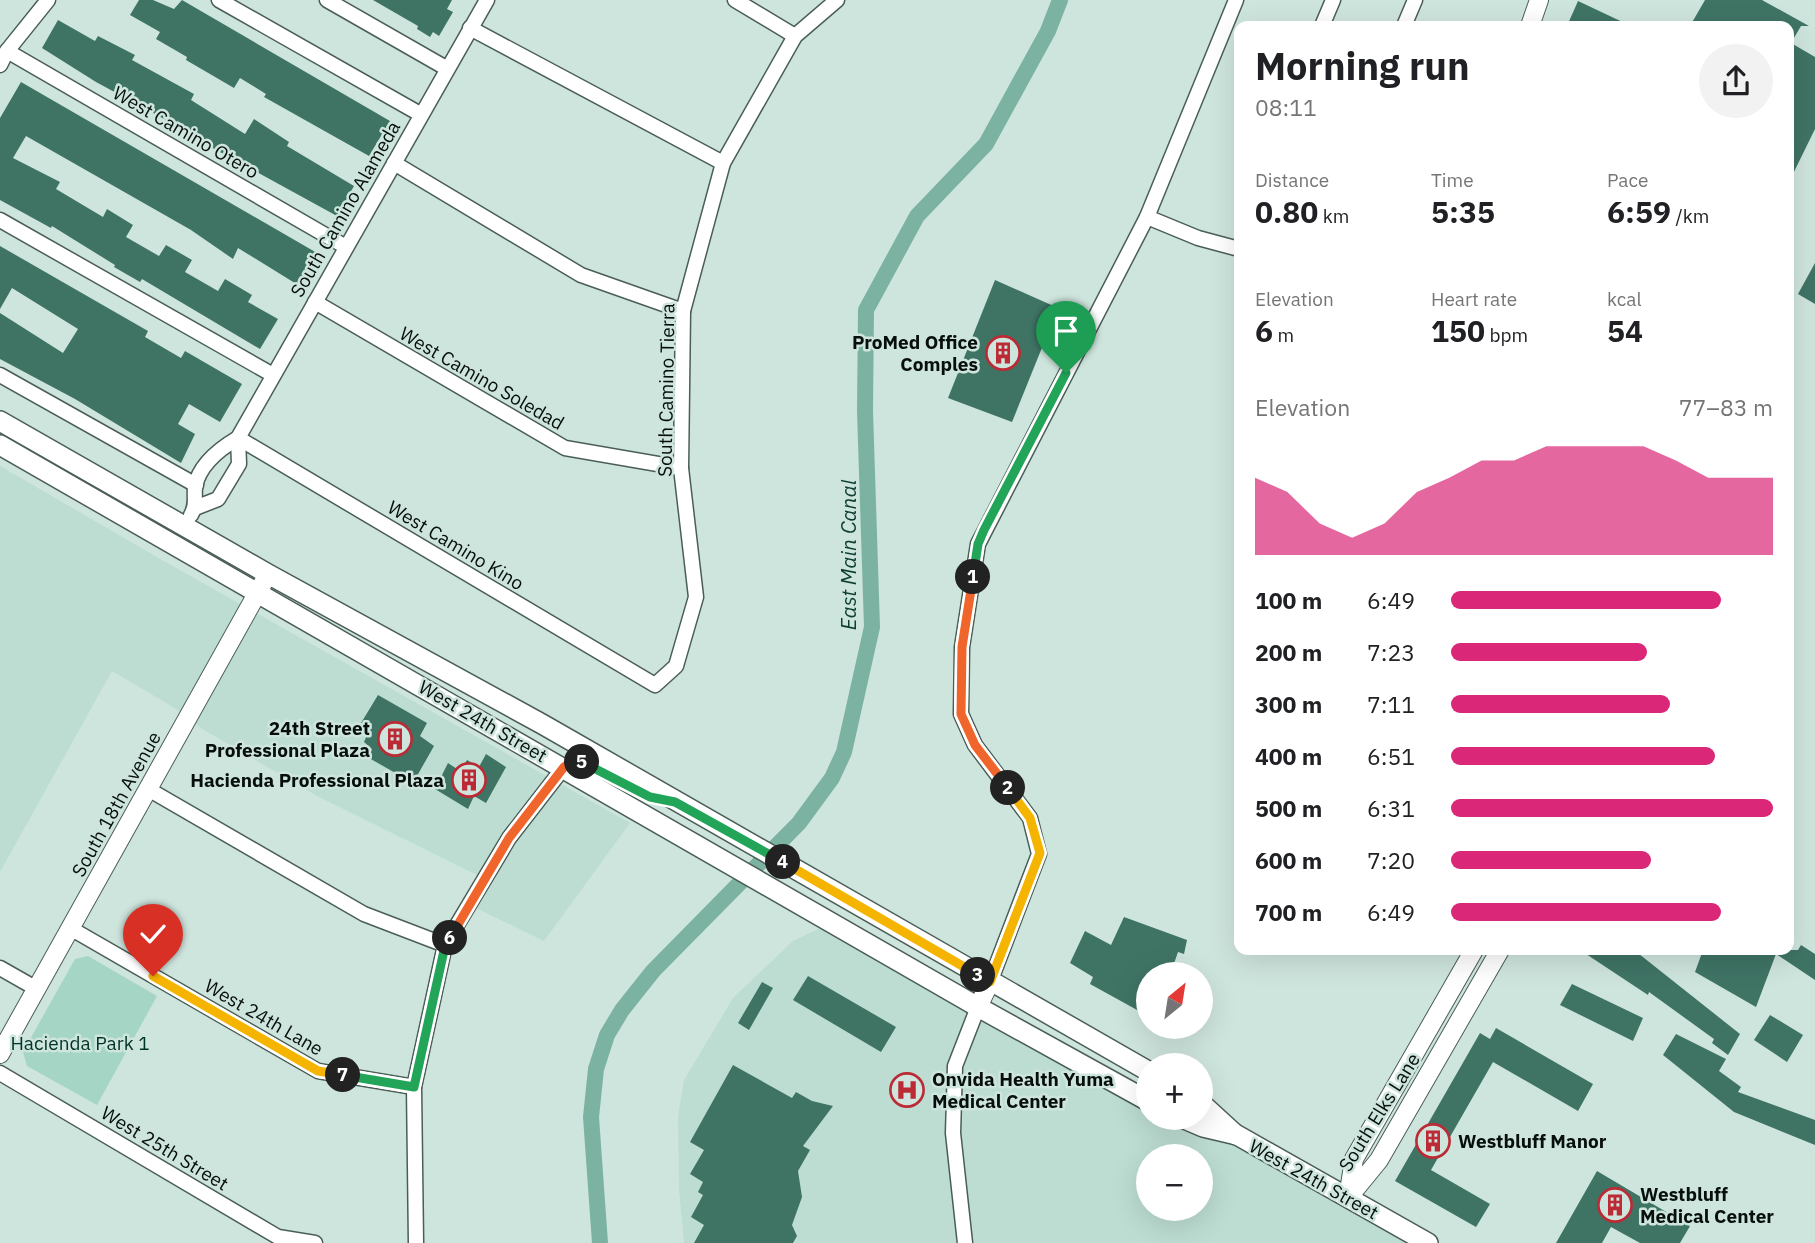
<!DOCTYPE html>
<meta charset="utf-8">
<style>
body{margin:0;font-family:"IBM Plex Sans",sans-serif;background:#f2f2f2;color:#202124;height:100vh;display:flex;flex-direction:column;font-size:26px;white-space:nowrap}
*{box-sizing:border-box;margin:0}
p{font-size:23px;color:#757577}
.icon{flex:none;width:38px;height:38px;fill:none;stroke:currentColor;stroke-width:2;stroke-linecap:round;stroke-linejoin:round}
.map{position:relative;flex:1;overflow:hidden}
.drawer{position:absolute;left:1234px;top:21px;width:560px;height:934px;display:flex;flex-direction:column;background:#fff;border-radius:14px;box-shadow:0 7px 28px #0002}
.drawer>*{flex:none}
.needle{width:46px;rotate:30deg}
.fabs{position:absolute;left:1136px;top:962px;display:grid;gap:14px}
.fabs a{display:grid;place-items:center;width:77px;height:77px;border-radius:50%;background:#fff;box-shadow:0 7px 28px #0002;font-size:35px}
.pin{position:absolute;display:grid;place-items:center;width:60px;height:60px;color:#fff;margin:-72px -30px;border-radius:50% 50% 50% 0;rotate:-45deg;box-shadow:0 0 7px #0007}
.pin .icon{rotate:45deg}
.km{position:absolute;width:35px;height:35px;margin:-18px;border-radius:50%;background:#222;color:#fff;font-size:19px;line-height:35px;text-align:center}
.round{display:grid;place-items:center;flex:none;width:74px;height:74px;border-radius:37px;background:#f2f2f2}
.summary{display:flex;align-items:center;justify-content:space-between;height:119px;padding:0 21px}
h1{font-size:38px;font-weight:700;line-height:52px}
.figures{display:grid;grid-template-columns:repeat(3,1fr);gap:10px;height:119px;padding:7px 21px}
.figures div{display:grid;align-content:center}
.figures b{font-size:30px;font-weight:700}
.figures small{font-size:19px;font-weight:400}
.figures p{font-size:19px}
.chart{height:196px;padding:14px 21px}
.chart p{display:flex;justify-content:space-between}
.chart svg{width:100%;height:126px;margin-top:7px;fill:#db2777;opacity:.7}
ul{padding:0 21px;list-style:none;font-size:23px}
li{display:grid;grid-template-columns:112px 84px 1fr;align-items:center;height:52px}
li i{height:18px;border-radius:9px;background:#db2777}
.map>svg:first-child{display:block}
</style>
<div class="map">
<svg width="1815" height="1243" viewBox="0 0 1815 1243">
<rect width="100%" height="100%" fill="#cee5dd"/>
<g fill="#bdddd2" fill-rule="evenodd">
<polygon points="0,466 169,564 630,823 544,941 470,905 485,879 317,796 204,730 173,707 112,671 0,872"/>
<path d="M832,922L1148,1099V1118H1182L1203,1127L1427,1243H684L679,1190L678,1117L684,1080L733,998L793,941ZM1148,1157H1200V1209H1148Z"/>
</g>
<polygon fill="#a4d5c5" points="88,956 157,996 97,1105 27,1066 23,1052 75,959"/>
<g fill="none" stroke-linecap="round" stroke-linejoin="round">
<polyline stroke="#7cb2a1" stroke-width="16" points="600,1243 591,1117 596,1069 607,1035 622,1010 653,971 799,823 832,778 844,752 872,627 865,411 866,310 917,216 986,144 1048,31 1060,0"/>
</g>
<g fill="#3f7465">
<polygon points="139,0 153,0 174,9 182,0 390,121 369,156 264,97 266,94 240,78 234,88 186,60 187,57 156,39 160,32 130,15"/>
<polygon points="373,0 452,0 447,9 453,12 439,36 433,32 430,37 417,29 418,26"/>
<polygon points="1705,0 1762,0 1809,26 1801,26 1791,43 1815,57 1815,129 1788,184 1788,26 1690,26"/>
<polygon points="1578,1 1631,26 1567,26"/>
<polygon points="58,20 95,41 98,36 135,55 132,60 194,94 191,100 245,134 254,119 289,142 287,146 354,186 337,216 178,129 179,127 96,82 42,48"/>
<polygon points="21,82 317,253 298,285 238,248 233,259 191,230 26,136 13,158 60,182 56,189 103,217 107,209 133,225 126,237 159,256 166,245 192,260 185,272 218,291 225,279 252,295 248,302 278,319 260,349 142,279 140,282 114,267 115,265 52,226 51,228 0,200 0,118"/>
<polygon points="0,246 148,331 145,337 181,358 185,351 242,384 220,422 189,404 178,424 195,434 181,463 75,399 0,359 0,313 63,353 78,329 12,288 0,309"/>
<polygon points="1815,263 1815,304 1798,294"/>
<polygon points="995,280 1058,308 1012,422 948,398"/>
<polygon points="378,695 427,723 420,736 434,746 413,783 369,758 372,749 364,742 367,735 358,728"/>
<polygon points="486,754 506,767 486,803 474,796 468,809 435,789 448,763 460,771 467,760 479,767"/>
<polygon points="1124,917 1187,940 1184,954 1178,952 1170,975 1148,975 1148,1016 1090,984 1093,977 1070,963 1085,931 1111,945"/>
<polygon points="1801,945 1815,954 1815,980 1776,954 1756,1007 1695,972 1703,950 1798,950"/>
<polygon points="1580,950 1634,950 1740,1034 1728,1055 1712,1043 1714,1039 1649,992 1648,995"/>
<polygon points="808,976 896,1027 881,1052 793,1000"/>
<polygon points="762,982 773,988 749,1030 738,1023"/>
<polygon points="1572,984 1643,1018 1633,1041 1560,1005"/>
<polygon points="1770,1015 1803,1035 1787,1062 1754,1040"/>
<polygon points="1496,1028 1593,1084 1578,1111 1493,1062 1431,1170 1490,1204 1476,1227 1395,1181 1480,1033 1490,1039"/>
<polygon points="1676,1034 1726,1059 1719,1071 1741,1087 1738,1092 1815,1120 1815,1145 1734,1112 1663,1055"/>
<polygon points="733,1065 792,1098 796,1092 812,1101 833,1106 803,1146 810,1150 798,1171 802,1197 792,1225 797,1236 793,1243 694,1243 704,1225 691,1217 703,1195 698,1192 703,1182 690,1174 704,1150 690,1142"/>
<polygon points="1597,1171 1690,1226 1680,1243 1640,1243 1611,1227 1602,1243 1556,1243"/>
</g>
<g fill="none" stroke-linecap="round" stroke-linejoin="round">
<g stroke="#4a5e57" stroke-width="17">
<g id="minor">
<polyline points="219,0 420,114"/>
<polyline points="327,0 446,68"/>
<polyline points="735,0 795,36"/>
<polyline points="1322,26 1333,0"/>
<polyline points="1404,26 1415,0"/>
<polyline points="470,28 723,163"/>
<polyline points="7,51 346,247"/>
<polyline points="0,65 7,51 48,0"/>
<polyline points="394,163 581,275 683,311"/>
<polyline points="1147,217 1198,238 1239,249"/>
<polyline points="0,220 273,375"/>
<polyline points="315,302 565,448 681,468"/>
<polyline points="0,375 196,485"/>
<polyline points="238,438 655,685 676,666 696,597 681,468 683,311 723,163 795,36 837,0"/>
<polyline points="195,508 218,499 239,464 238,438 487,0"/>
<path d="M191,515C197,505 194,498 195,487C199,465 221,448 238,438"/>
<polyline points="148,789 364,914 445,945"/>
<polyline points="70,928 318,1071 414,1087"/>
<polyline points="0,968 37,989"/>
<polyline points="990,982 1039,854 1030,818 975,745 961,714 962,647 978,544 1147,217 1236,0"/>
<polyline points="0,1073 278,1237 315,1243"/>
<polyline points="416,1243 414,1087 445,945 509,838 564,767"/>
<polyline points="965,1243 953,1133 955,1066 978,1007"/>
</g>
</g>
<g stroke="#4a5e57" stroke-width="20">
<g id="tertiary">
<polyline points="1530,26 1539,0"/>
<polyline points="978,1007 990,982"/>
<polyline points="0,1054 268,574"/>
<polyline points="1348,1198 1379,1160 1500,950"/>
<polyline points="1348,1198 1354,1159 1474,950"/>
</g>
</g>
<g stroke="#4a5e57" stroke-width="22">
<g id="secondary">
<polyline points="0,421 268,574 542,724 1148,1071"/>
<polyline points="0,445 978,1007 1148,1101"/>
<polyline points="1200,1102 1236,1135"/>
<polyline points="1182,1118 1203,1127 1237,1135 1428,1243"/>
</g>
</g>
<use href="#minor" stroke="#fff" stroke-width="14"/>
<use href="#tertiary" stroke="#fff" stroke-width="18"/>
<use href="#secondary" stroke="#fff" stroke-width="19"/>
</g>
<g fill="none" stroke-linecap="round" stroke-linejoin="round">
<g stroke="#fff" stroke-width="14">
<polyline id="split-1" points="973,577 978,544 984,530 1066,373"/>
</g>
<g stroke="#fff" stroke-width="14">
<polyline id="split-2" points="973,577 962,647 961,714 975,745 1008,788"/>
</g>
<g stroke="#fff" stroke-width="14">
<polyline id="split-3" points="978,975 990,982 1040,853 1030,818 1008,788"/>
</g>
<g stroke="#fff" stroke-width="14">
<polyline id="split-4" points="783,862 978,975"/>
</g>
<g stroke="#fff" stroke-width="14">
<polyline id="split-5" points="582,762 650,797 675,802 783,862"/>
</g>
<g stroke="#fff" stroke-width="14">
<polyline id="split-6" points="450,938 509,838 564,767 575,760 582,762"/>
</g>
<g stroke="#fff" stroke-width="14">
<polyline id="split-7" points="343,1075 414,1087 445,946 450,938"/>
</g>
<g stroke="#fff" stroke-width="14">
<polyline id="split-8" points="153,976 318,1071 343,1075"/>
</g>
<use href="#split-1" stroke="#22a559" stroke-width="9"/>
<use href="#split-2" stroke="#f0652b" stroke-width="9"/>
<use href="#split-3" stroke="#f5b400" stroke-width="9"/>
<use href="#split-4" stroke="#f5b400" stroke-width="9"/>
<use href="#split-5" stroke="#22a559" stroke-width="9"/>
<use href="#split-6" stroke="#f0652b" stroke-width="9"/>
<use href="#split-7" stroke="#22a559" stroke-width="9"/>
<use href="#split-8" stroke="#f5b400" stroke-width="9"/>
</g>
<defs>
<g id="building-ring" transform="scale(1.75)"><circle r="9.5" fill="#cee5dd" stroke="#bb2a35" stroke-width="1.5"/><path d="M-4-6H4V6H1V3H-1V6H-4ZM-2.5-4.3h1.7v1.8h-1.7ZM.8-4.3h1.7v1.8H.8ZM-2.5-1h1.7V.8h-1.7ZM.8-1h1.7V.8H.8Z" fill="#bb2a35"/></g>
<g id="hospital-ring" transform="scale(1.75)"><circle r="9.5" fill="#cee5dd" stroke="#bb2a35" stroke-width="1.5"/><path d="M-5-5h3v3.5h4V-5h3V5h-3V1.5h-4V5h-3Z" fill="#bb2a35"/></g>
</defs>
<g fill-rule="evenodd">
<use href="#building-ring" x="1003" y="353"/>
<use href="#building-ring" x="395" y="739"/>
<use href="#building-ring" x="469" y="780"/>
<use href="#hospital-ring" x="907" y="1090"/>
<use href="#building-ring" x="1433" y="1141"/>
<use href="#building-ring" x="1615" y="1205"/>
</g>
<g text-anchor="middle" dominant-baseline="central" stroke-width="5" stroke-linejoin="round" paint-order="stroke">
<g font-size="19" fill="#070f0c" stroke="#cee5dd">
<text transform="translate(186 132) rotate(30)">West Camino Otero</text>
<text transform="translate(345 209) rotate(-60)">South Camino Alameda</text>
<text transform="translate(482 378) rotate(30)">West Camino Soledad</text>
<text transform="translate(666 390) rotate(-89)">South Camino Tierra</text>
<text transform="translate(456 545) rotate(31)">West Camino Kino</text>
<text transform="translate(483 721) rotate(30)">West 24th Street</text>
<text transform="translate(116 804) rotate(-61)">South 18th Avenue</text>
<text transform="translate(264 1017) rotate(30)">West 24th Lane</text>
<text transform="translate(1379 1112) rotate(-58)">South Elks Lane</text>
<text transform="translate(165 1148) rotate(31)">West 25th Street</text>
<text transform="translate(1314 1179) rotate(29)">West 24th Street</text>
</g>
<g font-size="19" font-weight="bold" fill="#070f0c" stroke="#cee5dd" text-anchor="end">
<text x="978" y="342">ProMed Office<tspan x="978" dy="22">Comples</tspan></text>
<text x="370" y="728">24th Street<tspan x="370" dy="22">Professional Plaza</tspan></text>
<text x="444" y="780">Hacienda Professional Plaza</text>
<text x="932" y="1079" text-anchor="start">Onvida Health Yuma<tspan x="932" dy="22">Medical Center</tspan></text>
<text x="1458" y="1141" text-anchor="start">Westbluff Manor</text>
<text x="1640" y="1194" text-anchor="start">Westbluff<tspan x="1640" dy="22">Medical Center</tspan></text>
</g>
<g font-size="19" fill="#003327" stroke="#cee5dd">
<text x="80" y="1043">Hacienda Park 1</text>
</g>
<g font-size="21" font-style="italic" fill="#0e3e32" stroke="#cee5dd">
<text transform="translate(848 555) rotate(-90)">East Main Canal</text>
</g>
</g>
</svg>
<div class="fabs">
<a><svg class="needle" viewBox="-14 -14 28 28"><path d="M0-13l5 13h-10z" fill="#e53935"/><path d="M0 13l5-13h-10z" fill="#757577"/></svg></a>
<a>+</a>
<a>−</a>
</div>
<div class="pin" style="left:1066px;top:373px;background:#1e9e55"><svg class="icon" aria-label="arrive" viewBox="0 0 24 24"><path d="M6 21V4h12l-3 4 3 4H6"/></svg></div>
<div class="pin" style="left:153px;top:976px;background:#d93025"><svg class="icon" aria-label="check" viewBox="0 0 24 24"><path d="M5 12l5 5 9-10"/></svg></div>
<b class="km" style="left:973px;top:577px">1</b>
<b class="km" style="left:1008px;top:788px">2</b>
<b class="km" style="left:978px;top:975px">3</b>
<b class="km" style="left:783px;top:862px">4</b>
<b class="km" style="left:582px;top:762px">5</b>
<b class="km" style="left:450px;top:938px">6</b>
<b class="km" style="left:343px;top:1075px">7</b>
<section class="drawer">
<div class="summary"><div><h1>Morning run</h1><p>08:11</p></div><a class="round"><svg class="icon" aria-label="share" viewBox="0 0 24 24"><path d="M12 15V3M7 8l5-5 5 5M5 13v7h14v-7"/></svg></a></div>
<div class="figures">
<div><p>Distance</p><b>0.80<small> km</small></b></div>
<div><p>Time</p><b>5:35</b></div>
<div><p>Pace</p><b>6:59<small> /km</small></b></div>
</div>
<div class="figures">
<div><p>Elevation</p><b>6<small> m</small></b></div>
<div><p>Heart rate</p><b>150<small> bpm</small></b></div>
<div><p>kcal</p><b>54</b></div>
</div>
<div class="chart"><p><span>Elevation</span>77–83 m</p>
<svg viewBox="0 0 160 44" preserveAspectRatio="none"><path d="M0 44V17L10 22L20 33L30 38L40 33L50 22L60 17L70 11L80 11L90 6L100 6L110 6L120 6L130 11L140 17L150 17L160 17V44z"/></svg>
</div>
<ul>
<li><b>100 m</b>6:49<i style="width:84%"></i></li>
<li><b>200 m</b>7:23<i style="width:61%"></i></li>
<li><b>300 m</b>7:11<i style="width:68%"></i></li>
<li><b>400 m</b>6:51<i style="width:82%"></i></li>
<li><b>500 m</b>6:31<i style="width:100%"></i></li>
<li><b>600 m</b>7:20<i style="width:62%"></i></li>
<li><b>700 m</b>6:49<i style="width:84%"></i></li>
</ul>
</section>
</div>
